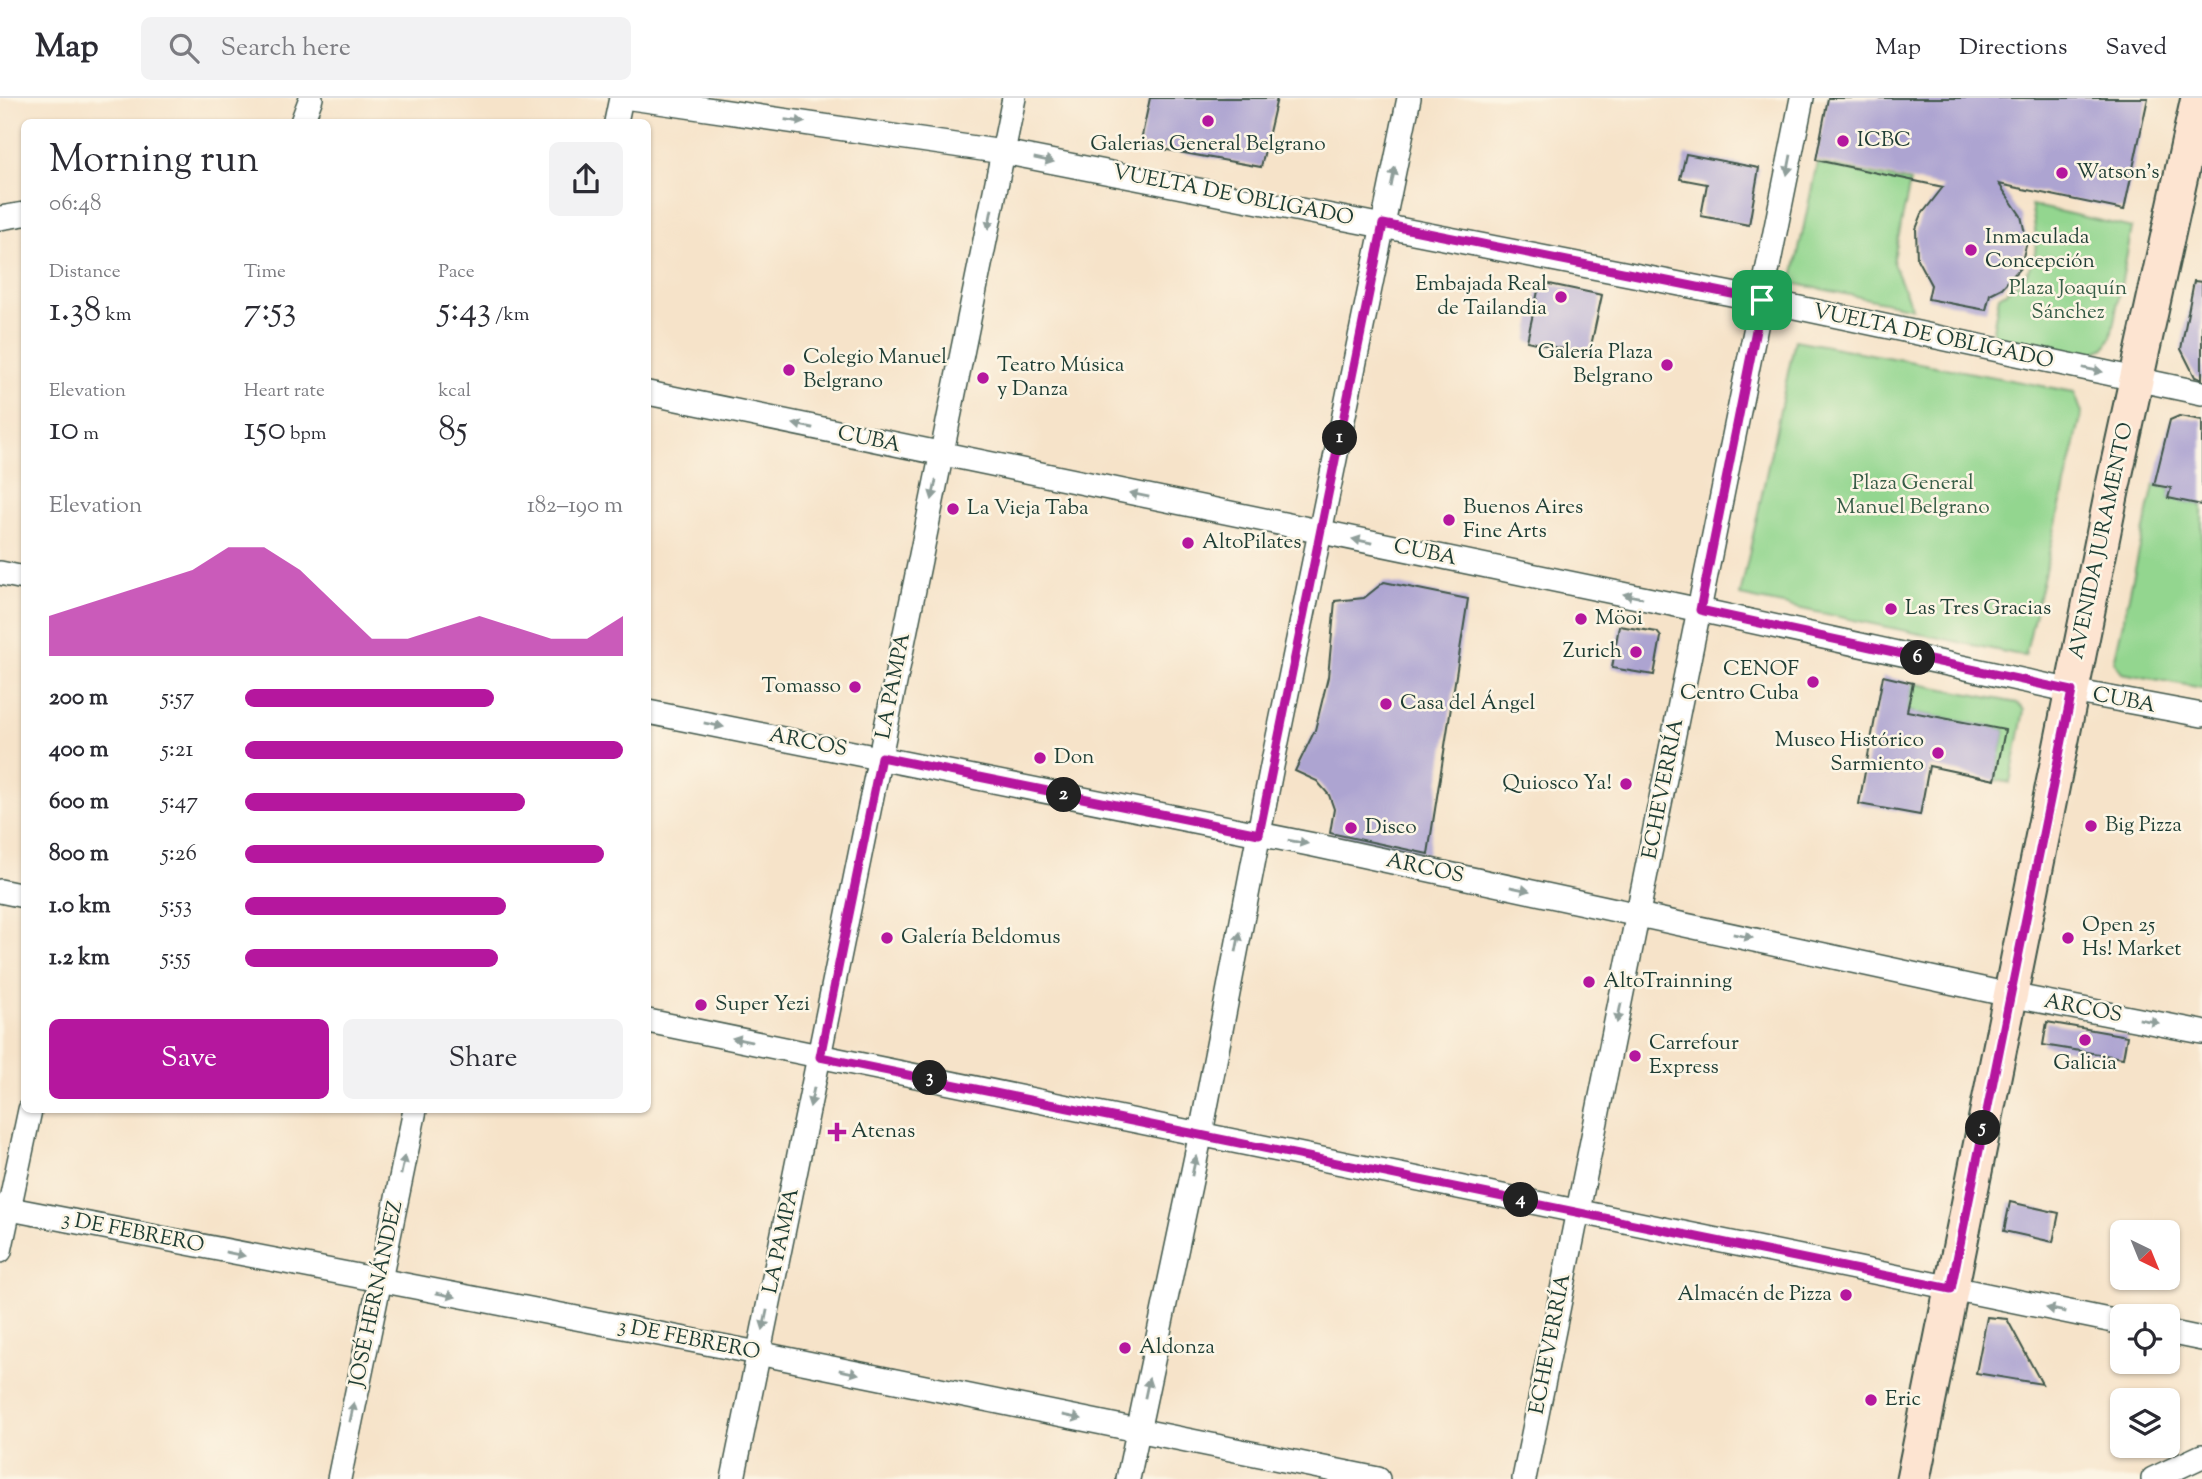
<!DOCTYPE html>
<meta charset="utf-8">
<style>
body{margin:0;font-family:"Sorts Mill Goudy",serif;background:#f2f2f3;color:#2b2b33;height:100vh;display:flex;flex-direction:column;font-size:26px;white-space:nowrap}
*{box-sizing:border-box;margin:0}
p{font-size:23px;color:#7c7c81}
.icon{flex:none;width:38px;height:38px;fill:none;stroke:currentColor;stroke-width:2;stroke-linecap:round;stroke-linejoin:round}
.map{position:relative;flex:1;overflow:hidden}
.drawer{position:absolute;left:21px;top:21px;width:630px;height:994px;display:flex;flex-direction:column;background:#fff;border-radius:10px;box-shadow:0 2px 5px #0004}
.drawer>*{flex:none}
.needle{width:46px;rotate:137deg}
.tools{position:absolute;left:2110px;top:1122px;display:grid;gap:14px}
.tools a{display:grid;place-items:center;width:70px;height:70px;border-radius:10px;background:#fff;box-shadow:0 2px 5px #0004;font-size:35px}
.pin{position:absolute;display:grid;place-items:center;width:60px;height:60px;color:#fff;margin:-30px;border-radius:14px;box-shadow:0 4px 10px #0006}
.km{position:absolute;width:35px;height:35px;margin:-18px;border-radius:50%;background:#222;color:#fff;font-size:19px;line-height:35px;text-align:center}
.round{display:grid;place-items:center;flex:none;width:74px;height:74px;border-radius:10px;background:#f2f2f3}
.headline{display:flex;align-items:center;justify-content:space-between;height:119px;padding:0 28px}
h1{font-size:38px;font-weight:600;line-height:52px}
.stats{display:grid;grid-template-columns:repeat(3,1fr);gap:10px;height:119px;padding:7px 28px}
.stats div{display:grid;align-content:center}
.stats b{font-size:35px;font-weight:600}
.stats small{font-size:19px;font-weight:400}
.stats p{font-size:19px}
.chart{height:196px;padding:14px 28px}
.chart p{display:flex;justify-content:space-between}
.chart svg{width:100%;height:126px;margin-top:7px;fill:#b5179e;opacity:.7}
.primary-button{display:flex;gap:14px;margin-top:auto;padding:14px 28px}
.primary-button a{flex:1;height:80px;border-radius:10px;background:#b5179e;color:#fff;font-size:28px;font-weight:600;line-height:80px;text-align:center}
.primary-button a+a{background:#f2f2f3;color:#2b2b33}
ul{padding:0 28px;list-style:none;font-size:23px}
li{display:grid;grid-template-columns:112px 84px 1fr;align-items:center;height:52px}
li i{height:18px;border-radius:9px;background:#b5179e}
header{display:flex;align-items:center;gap:42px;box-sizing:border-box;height:98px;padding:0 35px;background:#fff;border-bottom:2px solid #e1e1e2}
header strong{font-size:33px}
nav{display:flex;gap:38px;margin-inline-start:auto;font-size:24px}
.search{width:490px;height:63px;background:#f2f2f3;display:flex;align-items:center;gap:18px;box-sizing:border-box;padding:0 24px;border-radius:10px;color:#7c7c81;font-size:26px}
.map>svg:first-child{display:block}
</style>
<header>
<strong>Map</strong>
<div class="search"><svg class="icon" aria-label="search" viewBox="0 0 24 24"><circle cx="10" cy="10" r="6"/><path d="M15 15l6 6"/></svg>Search here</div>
<nav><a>Map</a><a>Directions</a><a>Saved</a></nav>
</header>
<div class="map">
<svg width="2202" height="1381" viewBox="0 0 2202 1381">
<rect width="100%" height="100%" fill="#fcf5e5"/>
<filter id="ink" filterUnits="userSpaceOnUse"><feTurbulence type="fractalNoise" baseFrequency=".0143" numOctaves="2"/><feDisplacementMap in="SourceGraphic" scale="14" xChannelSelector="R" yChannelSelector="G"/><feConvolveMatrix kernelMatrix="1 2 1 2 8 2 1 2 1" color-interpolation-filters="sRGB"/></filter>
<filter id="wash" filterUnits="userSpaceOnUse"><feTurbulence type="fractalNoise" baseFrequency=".00686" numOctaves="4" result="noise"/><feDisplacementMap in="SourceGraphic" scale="28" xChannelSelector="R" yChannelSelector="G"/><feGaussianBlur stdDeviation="1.57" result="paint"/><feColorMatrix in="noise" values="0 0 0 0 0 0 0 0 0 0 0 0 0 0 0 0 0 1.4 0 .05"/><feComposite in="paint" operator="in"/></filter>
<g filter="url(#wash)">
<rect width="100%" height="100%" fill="#f6e3c9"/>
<g fill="#93d68f" stroke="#598a62" stroke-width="2">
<polygon points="1817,65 1910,84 1893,165 1912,210 1792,185"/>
<path d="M2031,107L2132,130L2111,239L2105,250L2087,258L1992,238L1999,198C2040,175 2040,151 2031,107Z"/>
<polygon points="1795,242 2074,294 2082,315 2025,558 1740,498"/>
<polygon points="2154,387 2171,390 2169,400 2202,407 2202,590 2122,575 2114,564"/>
<polygon points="1913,585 2017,605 2024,612 2010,685 1995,682 2005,632 1907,613"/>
</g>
<g id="blocks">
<g fill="#ada4d1">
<polygon points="1150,0 1277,0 1261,69 1140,47"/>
<polygon points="1828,0 2148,0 2124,112 1999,86 2021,118 2027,144 2020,170 2002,190 1990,196 1986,212 1928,201 1931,187 1917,161 1916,131 1922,116 1943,89 1816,62"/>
<polygon points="1686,56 1759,70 1749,127 1701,118 1707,86 1680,81"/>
<polygon points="2194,183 2202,184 2202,281 2195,279 2181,251"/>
<polygon points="1540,184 1602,197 1589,257 1527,243"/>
<polygon points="2179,318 2202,322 2202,407 2168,400 2171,390 2154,387 2170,322"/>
<polygon points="1384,484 1468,501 1428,756 1330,735 1334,711 1329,697 1317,683 1295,673 1315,632 1328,579 1335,503 1364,500"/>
<polygon points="1619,528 1657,534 1661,539 1654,577 1612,570"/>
<polygon points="1883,578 1913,585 1907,613 2005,632 1995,682 1929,668 1920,717 1859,706"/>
<polygon points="2047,924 2127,938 2123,960 2043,947"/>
<polygon points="2010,1104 2059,1115 2053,1144 2004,1133"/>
<polygon points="1987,1219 2007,1221 2042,1286 1976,1275"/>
</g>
</g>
</g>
<g filter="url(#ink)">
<use href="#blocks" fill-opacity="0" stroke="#3f564a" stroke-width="2"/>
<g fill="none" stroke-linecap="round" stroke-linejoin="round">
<g stroke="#3f564a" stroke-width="26">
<g id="street">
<polyline points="631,0 1003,54 1762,202 2202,295"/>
<polyline points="302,24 311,0"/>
<polyline points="616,24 621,0"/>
<polyline points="0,120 24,116"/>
<polyline points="648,295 1681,508 2072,593 2202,617"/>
<polyline points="0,475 24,480"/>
<polyline points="648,614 1314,747 2010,897 2202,934"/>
<polyline points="0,793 24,798"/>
<polyline points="648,923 2123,1225"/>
<polyline points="0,1109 758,1255 1378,1381"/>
<polyline points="0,1153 30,1012"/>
<polyline points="2168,1234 2202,1241"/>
<polyline points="339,1381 415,1012"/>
<polyline points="733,1381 1014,0"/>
<polyline points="1128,1381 1201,1035 1271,673 1409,0"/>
<polyline points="1524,1381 1802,0"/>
<polyline points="2153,1381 2202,1358"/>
</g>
</g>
<g stroke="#3f564a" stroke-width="37">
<polyline id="secondary" points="1913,1381 2114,383 2198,0"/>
</g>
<use href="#street" stroke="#fff" stroke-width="23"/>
<use href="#secondary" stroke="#fde4d1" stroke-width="33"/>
</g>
<defs><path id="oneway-solid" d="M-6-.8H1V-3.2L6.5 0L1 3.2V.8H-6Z" transform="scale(1.75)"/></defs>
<g fill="#8f9e9a">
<use href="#oneway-solid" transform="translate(795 23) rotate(8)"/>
<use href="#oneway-solid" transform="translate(1044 62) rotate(11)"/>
<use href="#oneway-solid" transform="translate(1789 67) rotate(101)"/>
<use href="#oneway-solid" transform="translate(1393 79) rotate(-79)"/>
<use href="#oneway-solid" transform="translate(990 121) rotate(101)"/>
<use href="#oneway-solid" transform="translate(2093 272) rotate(12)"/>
<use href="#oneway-solid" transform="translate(803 328) rotate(-168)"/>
<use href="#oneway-solid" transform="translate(934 392) rotate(102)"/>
<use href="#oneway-solid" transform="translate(1139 397) rotate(-169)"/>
<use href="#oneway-solid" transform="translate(1362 443) rotate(-168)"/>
<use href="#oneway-solid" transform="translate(1633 498) rotate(-168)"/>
<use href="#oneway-solid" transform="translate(714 627) rotate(11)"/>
<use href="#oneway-solid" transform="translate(1298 744) rotate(10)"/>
<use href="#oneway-solid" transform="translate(1520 791) rotate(12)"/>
<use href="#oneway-solid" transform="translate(1743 838) rotate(12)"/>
<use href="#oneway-solid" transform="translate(1238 844) rotate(-79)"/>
<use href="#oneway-solid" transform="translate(1619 915) rotate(102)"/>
<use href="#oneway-solid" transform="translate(2149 923) rotate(11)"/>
<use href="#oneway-solid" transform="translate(742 942) rotate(-168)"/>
<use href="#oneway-solid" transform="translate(812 999) rotate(102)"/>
<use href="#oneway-solid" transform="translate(403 1067) rotate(-78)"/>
<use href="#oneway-solid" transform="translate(1194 1068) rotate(-78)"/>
<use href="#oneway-solid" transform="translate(235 1156) rotate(11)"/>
<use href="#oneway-solid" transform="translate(446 1197) rotate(11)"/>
<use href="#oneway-solid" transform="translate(2056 1212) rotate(-169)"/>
<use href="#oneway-solid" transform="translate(765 1222) rotate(102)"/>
<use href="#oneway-solid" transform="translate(849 1274) rotate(12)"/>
<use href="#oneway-solid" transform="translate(1147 1290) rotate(-78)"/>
<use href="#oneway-solid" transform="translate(352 1314) rotate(-78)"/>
<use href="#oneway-solid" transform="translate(1072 1319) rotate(12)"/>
</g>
</g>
<g fill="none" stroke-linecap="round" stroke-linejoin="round" filter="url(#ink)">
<g stroke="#fff" stroke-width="14">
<polygon id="route" points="1383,126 1762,202 1700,512 2072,593 1951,1191 820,959 881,659 1259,736"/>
</g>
<use href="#route" stroke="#b5179e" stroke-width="9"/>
</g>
<g fill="#b5179e" stroke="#fcf5e5" stroke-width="2.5">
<circle cx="1208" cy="23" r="7"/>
<circle cx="1843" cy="43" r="7"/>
<circle cx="2062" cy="75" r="7"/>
<circle cx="1971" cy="152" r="7"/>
<circle cx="1561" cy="199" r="7"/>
<circle cx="1667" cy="267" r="7"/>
<circle cx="789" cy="272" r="7"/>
<circle cx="983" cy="280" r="7"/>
<circle cx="953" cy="411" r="7"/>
<circle cx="1449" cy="422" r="7"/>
<circle cx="1188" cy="445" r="7"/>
<circle cx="1891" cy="511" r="7"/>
<circle cx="1581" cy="521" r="7"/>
<circle cx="1636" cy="554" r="7"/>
<circle cx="1813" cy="584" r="7"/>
<circle cx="855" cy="589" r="7"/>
<circle cx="1386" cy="606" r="7"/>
<circle cx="1938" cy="655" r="7"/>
<circle cx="1040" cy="660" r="7"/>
<circle cx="1626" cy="686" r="7"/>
<circle cx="2091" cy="728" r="7"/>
<circle cx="1351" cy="730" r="7"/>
<circle cx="887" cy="840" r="7"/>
<circle cx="2068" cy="840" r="7"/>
<circle cx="1589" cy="884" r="7"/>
<circle cx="701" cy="907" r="7"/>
<circle cx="2085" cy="942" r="7"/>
<circle cx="1635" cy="958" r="7"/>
<path d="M833.5 1023.5h7v7h7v7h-7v7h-7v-7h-7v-7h7z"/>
<circle cx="1846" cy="1197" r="7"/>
<circle cx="1125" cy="1250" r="7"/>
<circle cx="1871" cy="1302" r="7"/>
</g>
<g text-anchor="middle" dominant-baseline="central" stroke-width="5" stroke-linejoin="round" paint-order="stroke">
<g font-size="21" fill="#1f3d34" stroke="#fcf5e5" text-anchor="start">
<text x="1857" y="43">ICBC</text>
<text x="1208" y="47" text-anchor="middle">Galerias General Belgrano</text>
<text x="2076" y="75">Watson's</text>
<text x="1985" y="140">Inmaculada<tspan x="1985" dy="24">Concepción</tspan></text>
<text x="1547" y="187" text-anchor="end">Embajada Real<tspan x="1547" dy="24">de Tailandia</tspan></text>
<text x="1653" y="255" text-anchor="end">Galería Plaza<tspan x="1653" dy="24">Belgrano</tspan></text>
<text x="803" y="260">Colegio Manuel<tspan x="803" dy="24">Belgrano</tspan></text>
<text x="997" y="268">Teatro Música<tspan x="997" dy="24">y Danza</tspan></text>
<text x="1463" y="410">Buenos Aires<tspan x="1463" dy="24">Fine Arts</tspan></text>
<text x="967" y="411">La Vieja Taba</text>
<text x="1202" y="445">AltoPilates</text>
<text x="1905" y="511">Las Tres Gracias</text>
<text x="1595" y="521">Möoi</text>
<text x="1622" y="554" text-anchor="end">Zurich</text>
<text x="1799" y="572" text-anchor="end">CENOF<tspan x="1799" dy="24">Centro Cuba</tspan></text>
<text x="841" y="589" text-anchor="end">Tomasso</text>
<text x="1400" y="606">Casa del Ángel</text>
<text x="1924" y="643" text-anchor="end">Museo Histórico<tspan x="1924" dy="24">Sarmiento</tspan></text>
<text x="1054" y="660">Don</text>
<text x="1612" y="686" text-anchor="end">Quiosco Ya!</text>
<text x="2105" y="728">Big Pizza</text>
<text x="1365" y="730">Disco</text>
<text x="2082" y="828">Open 25<tspan x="2082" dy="24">Hs! Market</tspan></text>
<text x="901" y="840">Galería Beldomus</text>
<text x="1603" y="884">AltoTrainning</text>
<text x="715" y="907">Super Yezi</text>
<text x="1649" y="946">Carrefour<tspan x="1649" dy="24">Express</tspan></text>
<text x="2085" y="966" text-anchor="middle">Galicia</text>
<text x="851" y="1034">Atenas</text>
<text x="1832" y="1197" text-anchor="end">Almacén de Pizza</text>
<text x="1139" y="1250">Aldonza</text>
<text x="1885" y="1302">Eric</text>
</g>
<g font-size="21" fill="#1f3d34" stroke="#fcf5e5">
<text transform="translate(1233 98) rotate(11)">VUELTA DE OBLIGADO</text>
<text transform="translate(1933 239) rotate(12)">VUELTA DE OBLIGADO</text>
<text transform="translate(869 342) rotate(12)">CUBA</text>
<text transform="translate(2102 443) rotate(-78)">AVENIDA JURAMENTO</text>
<text transform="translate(1425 455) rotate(12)">CUBA</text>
<text transform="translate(894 588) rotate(-79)">LA PAMPA</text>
<text transform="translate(2124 603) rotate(11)">CUBA</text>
<text transform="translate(808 645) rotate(11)">ARCOS</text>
<text transform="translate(1664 691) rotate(-79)">ECHEVERRÍA</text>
<text transform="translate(1425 771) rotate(12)">ARCOS</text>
<text transform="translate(2083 911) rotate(11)">ARCOS</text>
<text transform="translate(133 1135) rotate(11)">3 DE FEBRERO</text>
<text transform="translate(782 1143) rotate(-78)">LA PAMPA</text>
<text transform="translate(377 1196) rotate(-78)">JOSÉ HERNÁNDEZ</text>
<text transform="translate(689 1242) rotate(11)">3 DE FEBRERO</text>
<text transform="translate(1551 1246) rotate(-79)">ECHEVERRÍA</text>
</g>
<g font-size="21" fill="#365c46" stroke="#fcf5e5">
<text x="2068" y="191">Plaza Joaquín<tspan x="2068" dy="24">Sánchez</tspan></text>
<text x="1913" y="386">Plaza General<tspan x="1913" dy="24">Manuel Belgrano</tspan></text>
</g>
</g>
</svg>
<div class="tools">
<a><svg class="needle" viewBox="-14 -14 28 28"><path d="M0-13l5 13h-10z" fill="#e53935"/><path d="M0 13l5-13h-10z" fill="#7c7c81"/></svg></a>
<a><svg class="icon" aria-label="locate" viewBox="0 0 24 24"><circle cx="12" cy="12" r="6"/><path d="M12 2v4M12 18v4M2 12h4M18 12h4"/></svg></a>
<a><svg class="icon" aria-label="layers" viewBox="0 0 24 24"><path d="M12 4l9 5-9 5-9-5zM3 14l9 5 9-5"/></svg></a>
</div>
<div class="pin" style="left:1762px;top:202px;background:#1e9e55"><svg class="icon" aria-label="arrive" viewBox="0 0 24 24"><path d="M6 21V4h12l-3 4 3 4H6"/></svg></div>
<b class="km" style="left:1340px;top:340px">1</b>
<b class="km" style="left:1064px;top:697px">2</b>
<b class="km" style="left:930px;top:980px">3</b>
<b class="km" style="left:1521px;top:1102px">4</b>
<b class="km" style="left:1983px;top:1030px">5</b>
<b class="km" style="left:1918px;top:560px">6</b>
<section class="drawer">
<div class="headline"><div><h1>Morning run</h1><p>06:48</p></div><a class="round"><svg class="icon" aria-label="share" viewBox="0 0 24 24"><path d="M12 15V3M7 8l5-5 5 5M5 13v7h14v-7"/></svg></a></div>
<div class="stats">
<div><p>Distance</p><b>1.38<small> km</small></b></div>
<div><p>Time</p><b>7:53</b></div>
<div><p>Pace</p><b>5:43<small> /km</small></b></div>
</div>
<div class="stats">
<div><p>Elevation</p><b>10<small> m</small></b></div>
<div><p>Heart rate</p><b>150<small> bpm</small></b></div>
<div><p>kcal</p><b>85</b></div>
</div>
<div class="chart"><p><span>Elevation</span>182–190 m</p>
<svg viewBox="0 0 160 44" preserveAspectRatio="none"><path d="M0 44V30L10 26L20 22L30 18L40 14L50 6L60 6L70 14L80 26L90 38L100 38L110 34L120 30L130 34L140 38L150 38L160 30V44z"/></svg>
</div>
<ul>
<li><b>200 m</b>5:57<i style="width:66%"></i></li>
<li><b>400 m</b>5:21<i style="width:100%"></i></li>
<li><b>600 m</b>5:47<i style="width:74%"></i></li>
<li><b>800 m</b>5:26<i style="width:95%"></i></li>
<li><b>1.0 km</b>5:53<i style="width:69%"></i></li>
<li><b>1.2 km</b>5:55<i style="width:67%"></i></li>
</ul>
<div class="primary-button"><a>Save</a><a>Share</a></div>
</section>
</div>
